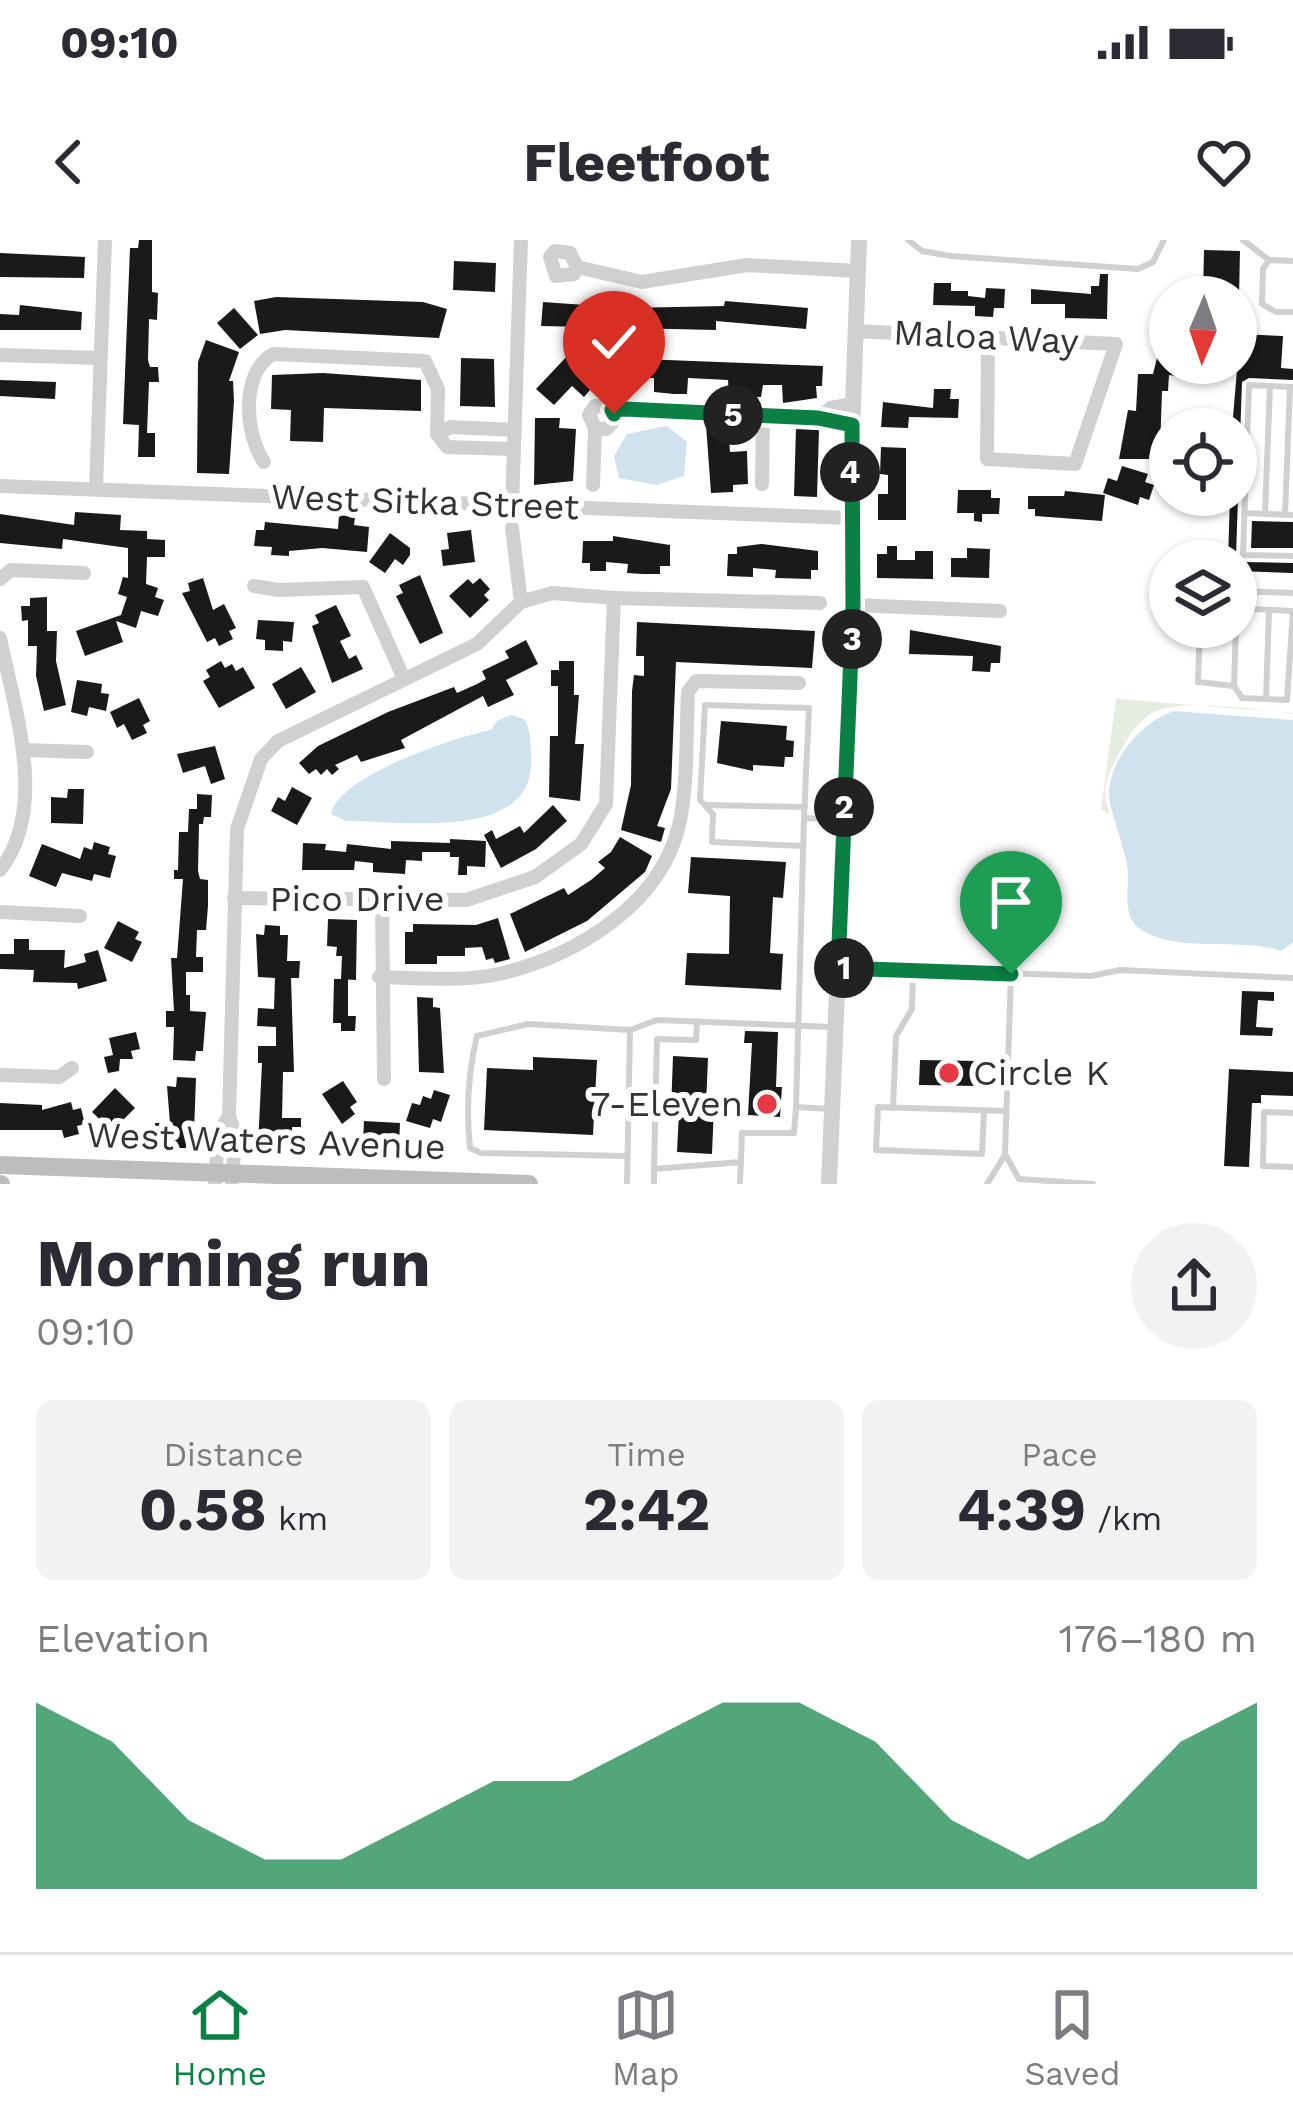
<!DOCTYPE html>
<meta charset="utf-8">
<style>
body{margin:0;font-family:"Work Sans",sans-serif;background:#f2f2f3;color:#2b2b33;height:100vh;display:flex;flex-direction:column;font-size:45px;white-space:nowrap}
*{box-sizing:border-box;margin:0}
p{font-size:39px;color:#7c7c81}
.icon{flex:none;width:66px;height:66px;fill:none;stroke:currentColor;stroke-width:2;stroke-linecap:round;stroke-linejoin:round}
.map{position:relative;height:944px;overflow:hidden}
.drawer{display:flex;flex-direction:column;background:#fff;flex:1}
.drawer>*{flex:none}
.needle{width:78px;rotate:182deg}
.controls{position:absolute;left:1149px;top:36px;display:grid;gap:24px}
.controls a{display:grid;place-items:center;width:108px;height:108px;border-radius:50%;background:#fff;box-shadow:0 3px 9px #0004;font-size:60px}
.pin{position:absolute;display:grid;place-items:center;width:102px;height:102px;color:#fff;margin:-123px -51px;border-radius:50% 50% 50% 0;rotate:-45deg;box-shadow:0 0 12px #0007}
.pin .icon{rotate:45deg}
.km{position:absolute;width:60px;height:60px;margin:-30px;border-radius:50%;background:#222;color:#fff;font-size:33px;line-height:60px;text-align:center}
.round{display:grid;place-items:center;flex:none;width:126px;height:126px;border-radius:63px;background:#f2f2f3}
.summary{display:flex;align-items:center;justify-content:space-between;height:204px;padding:0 36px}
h1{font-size:66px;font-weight:700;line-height:90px}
.stats{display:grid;grid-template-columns:repeat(3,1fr);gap:18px;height:204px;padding:12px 36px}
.stats div{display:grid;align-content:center;border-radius:18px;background:#f2f2f3;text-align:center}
.stats b{font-size:60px;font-weight:700}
.stats small{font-size:33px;font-weight:400}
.stats p{font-size:33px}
.chart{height:336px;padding:24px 36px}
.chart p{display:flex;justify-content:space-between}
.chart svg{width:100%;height:216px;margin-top:12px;fill:#0b8043;opacity:.7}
.status{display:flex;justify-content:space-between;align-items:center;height:84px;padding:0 60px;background:#fff;direction:ltr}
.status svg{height:33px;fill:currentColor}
header{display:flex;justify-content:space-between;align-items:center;height:156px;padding:0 36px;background:#fff;font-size:54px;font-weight:700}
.tab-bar{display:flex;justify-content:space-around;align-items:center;height:168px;border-top:3px solid #e1e1e2;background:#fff;font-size:33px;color:#7c7c81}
.tab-bar a{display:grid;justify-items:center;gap:6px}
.tab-bar .active{color:#0b8043}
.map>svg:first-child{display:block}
</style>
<div class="status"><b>09:10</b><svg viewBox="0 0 49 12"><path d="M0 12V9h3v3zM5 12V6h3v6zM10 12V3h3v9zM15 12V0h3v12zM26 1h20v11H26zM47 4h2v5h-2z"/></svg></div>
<header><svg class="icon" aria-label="back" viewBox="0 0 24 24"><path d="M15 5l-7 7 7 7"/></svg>Fleetfoot<svg class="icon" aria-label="heart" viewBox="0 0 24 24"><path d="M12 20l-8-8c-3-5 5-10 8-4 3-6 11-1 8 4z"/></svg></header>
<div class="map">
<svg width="1293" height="944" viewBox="0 0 1293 944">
<rect width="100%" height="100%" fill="#fff"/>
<path fill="#e6ecdf" d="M1116,459L1293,473V474C1261,470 1182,458 1154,472C1137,480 1128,498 1119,514C1107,535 1100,551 1110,574L1101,569Z"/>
<g fill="#cfe2ee">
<polygon points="667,186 687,202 684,236 656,245 619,238 614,216 627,194"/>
<path d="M1174,471L1293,480V702L1281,711C1239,697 1185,713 1145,692C1118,678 1131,647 1127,625C1124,605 1109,569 1109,554C1109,519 1143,481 1174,471Z"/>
<path d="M511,475L524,479C532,492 531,509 531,524C530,603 394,580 346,581L331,574C338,536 455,497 491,490L497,481Z"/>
</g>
<g fill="#1a1a1a">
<polygon points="139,0 152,0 152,52 158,53 157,80 149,79 148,120 150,127 158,127 159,142 149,142 147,193 155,193 155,217 138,217 139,185 123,184 130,8 138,8"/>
<polygon points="1204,10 1240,11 1239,57 1203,57"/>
<polygon points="0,13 85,17 84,38 0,37"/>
<polygon points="454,21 496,23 495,52 453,50"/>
<polygon points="1100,34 1108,34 1107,79 1065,78 1065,64 1031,64 1031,49 1091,54 1091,46 1099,46"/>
<polygon points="934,43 951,43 951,51 968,51 968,56 985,58 986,48 1005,49 1004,68 994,68 993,77 975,76 975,66 933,65"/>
<polygon points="276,57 423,62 447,69 439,98 285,90 260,94 254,61"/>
<polygon points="725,61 808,68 806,89 716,81 716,90 541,86 543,62 628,68 724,66"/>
<polygon points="20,65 82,72 81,90 0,90 0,74 19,75"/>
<polygon points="234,68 258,95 240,109 217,83"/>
<polygon points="1151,86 1170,87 1170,123 1177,123 1176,136 1169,135 1168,151 1162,151 1160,210 1152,210 1152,219 1119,219 1128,170 1136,171 1138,134 1153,134 1157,118 1158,96 1150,95"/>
<polygon points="1240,94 1283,96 1281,128 1293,129 1293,140 1249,138 1242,142 1236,316 1243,322 1293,323 1293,333 1236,331 1236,321 1228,321 1230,255 1236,255 1236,189 1232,189"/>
<polygon points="206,100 239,112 229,141 233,141 234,161 229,234 197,233 198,122"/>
<polygon points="596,111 642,111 641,119 823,126 822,146 816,146 817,158 783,163 782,145 763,145 761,157 729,156 728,140 688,138 687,154 674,154 654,152 654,138 636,138 634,153 602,152 601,137 584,157 572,146 554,165 536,149 570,113 596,138"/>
<polygon points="461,118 494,119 495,167 460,166"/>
<polygon points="323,133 421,140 421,171 324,168 323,202 290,201 291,170 271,169 272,135"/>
<polygon points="0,140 56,142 55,159 0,156"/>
<polygon points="934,149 951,149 950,159 959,159 958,178 909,177 908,188 881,187 883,162 933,168"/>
<polygon points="535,178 560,178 559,188 576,189 573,241 534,245"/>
<polygon points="706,185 728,185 730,212 747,211 748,244 733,245 733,252 711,253"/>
<polygon points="796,188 819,190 817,257 794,256"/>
<polygon points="881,207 906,208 906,280 878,280 878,254 888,254 888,235 880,234"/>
<polygon points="1122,226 1148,234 1145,242 1154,245 1149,260 1140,257 1138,265 1103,253 1108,238 1117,241"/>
<polygon points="958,250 991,250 991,258 1000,258 999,274 982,274 982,282 974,281 974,273 957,273"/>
<polygon points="1065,251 1105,255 1102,281 1035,276 1035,269 1028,269 1028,256 1064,256"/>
<polygon points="75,272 121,275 120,290 147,291 147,299 165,300 165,317 147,317 146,344 158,348 155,357 164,360 158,376 141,371 136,388 116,381 123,402 85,416 76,391 121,375 127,357 118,354 123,337 128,338 128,308 63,299 62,309 0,303 0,274 74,285"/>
<polygon points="339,275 355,277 354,285 369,287 367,312 322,308 289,311 289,316 271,315 272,307 254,306 256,290 264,290 265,282 338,289"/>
<polygon points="1252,281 1293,282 1293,308 1251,308"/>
<polygon points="471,290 475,322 443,326 441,310 449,309 447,293"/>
<polygon points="390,293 410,308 410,315 403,325 395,319 385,333 369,322"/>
<polygon points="613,296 670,305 670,326 660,326 660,334 643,334 627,333 628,324 606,322 606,331 590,331 590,323 582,323 583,301 613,301"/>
<polygon points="761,304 818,311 818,330 811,330 811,339 775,338 776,330 753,328 753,337 727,336 728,314 737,314 737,307"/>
<polygon points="887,306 897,306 897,320 915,320 915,311 933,311 933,339 877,338 877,314 887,314"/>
<polygon points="967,308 990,309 989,338 951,337 951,318 967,318"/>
<polygon points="420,335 443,393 420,404 396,356 403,353 399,345"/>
<polygon points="203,338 213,370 224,364 236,388 229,391 233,399 219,406 215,398 207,402 182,353 190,351 188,343"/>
<polygon points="480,338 490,349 484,355 489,360 470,378 449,356 468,339 473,344"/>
<polygon points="47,357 47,391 57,391 56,421 66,465 44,471 36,436 37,406 28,406 28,380 22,381 21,366 30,366 30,358"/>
<polygon points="336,365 351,396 340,401 349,419 356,415 363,429 332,443 312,386 319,383 315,375"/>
<polygon points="258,380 294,382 292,402 283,401 283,411 265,410 265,400 256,399"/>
<polygon points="637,382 815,391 812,428 676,422 671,549 657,586 665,588 661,602 621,590 631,545 632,451 634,435 644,436 644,416 636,416"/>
<polygon points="910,390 1001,406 1000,423 991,423 990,432 972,431 973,416 909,414"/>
<polygon points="526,400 538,424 506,440 514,455 488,467 483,456 401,500 405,508 361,522 357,515 335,525 339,529 332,535 327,529 321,535 316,529 309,534 299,523 318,506 388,472 454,447 457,453 477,444 486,439 482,431 509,418 505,411"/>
<polygon points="221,421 225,428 232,424 236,431 243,427 255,448 219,468 203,441 210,437 206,430"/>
<polygon points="559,421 574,421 574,455 579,455 575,504 584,504 580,561 549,557 550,496 558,496 558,446 551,446 551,430 559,430"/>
<polygon points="301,427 316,452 286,469 272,444"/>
<polygon points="77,440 102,444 101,453 109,454 106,471 89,467 87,476 71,472"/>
<polygon points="139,458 150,481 143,485 147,493 132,500 124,484 117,488 110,472"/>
<polygon points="721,481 787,486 786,500 794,501 793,517 785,517 784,527 753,525 753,531 717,523"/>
<polygon points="215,506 225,539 211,544 205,526 183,533 177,514"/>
<polygon points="292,547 312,558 297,585 271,571 278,557 285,561"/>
<polygon points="68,549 84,549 83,584 51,583 51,557 67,558"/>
<polygon points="197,554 212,555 211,577 204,577 203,584 199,584 198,631 200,639 208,640 208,666 206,690 197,690 196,717 203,717 203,732 186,732 186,755 190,755 190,771 206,772 203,811 196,811 195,821 173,820 174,787 166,787 166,771 174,771 171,718 177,718 183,639 174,639 174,630 178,630 179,592 188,592 189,569 197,569"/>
<polygon points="553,565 567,581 536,609 501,628 484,595 492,590 496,599 520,586 524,593"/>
<polygon points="620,597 652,616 645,632 587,681 525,712 510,674 564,648 568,655 591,640 605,628 598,622 611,612"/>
<polygon points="450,599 486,601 485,627 467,626 467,635 458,635 459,617 450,617 450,612 422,612 422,621 406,620 405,634 373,632 373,623 355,621 354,630 302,630 303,603 326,604 325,610 346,612 347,604 391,609 391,601 450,603"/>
<polygon points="94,602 110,607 108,614 116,616 110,638 94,634 92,641 62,633 56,647 29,636 42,604 80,619 84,607 92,610"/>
<polygon points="691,617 786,622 783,658 773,657 770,713 783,714 781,750 685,745 687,713 729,714 730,656 688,653"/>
<polygon points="498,678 510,719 495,723 493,718 486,720 482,707 465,708 465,716 437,716 437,724 405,724 405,692 413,692 413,684 476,685"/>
<polygon points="328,679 357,680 356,740 341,739 342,716 336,716 337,707 327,706"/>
<polygon points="118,681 139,692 135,699 142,702 132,722 104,708"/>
<polygon points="265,685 280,686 280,695 288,695 287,721 300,721 299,738 291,738 294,832 283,832 282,878 301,878 301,887 292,887 292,906 258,905 262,823 258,823 258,806 276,806 276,787 257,786 258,768 274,769 275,738 258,737 256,694 264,695"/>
<polygon points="14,699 29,699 29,710 65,710 64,728 86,722 84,714 98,710 107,741 78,749 77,743 33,742 34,730 0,729 0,714 14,714"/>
<polygon points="334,739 348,739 348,776 356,776 355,791 341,791 341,783 333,783"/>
<polygon points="1242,751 1274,752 1274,761 1258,760 1256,787 1273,788 1272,796 1240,795"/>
<polygon points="417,757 433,758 433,767 440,768 444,833 419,832"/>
<polygon points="745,791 778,792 776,847 782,847 780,877 748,875 752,803 744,803"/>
<polygon points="136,792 140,809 131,811 133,819 120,819 119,831 108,833 104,817 113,815 109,798"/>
<polygon points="673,816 708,818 706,866 714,866 712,914 677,912 679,872 671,871"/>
<polygon points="533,817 597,820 593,895 484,890 487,828 533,830"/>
<polygon points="920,820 979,821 978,846 919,845"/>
<polygon points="1229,829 1293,832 1293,856 1261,855 1261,863 1252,863 1249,927 1224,926"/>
<polygon points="177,837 196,838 194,892 186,892 186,908 162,908 162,900 154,899 155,883 170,883 167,846 176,847"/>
<polygon points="343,841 357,862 350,867 355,874 342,884 322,854"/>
<polygon points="115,848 135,868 112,891 92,872"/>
<polygon points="434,850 450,855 441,882 433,879 430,888 406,881 412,863 420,865 423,856 431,859"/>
<polygon points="71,862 73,870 81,868 85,884 77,886 79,894 64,898 62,890 0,890 0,863 42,865 42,870"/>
<polygon points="364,881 400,883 399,904 363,902"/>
</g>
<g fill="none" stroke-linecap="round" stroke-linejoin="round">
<g stroke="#d0d0d0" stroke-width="6">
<polyline points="908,0 922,11 951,16 1138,29 1153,22 1164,0"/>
<polyline points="1243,0 1269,20"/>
<polyline points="1293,21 1269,20 1263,29 1262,64 1276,72 1293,72"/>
<polyline points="1293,147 1249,145 1243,315 1293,316"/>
<polyline points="1244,273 1293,275"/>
<polyline points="1265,274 1270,146"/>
<polyline points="1285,275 1290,147"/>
<polyline points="1236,351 1293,353"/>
<polyline points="1236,368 1291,371"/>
<polyline points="1200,387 1198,442 1234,446 1242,458 1287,460 1293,371"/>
<polyline points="1234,446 1236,387"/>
<polyline points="1266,459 1269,370"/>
<polyline points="706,565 805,567"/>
<polyline points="803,606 712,602 713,574 700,560 705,465 809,468 804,578"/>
<polyline points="842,728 1091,736 1120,730 1293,738"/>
<polyline points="1011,733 1005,914 1019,939 1093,944"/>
<polyline points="697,781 696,800 657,799 654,929 741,922"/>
<polyline points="796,867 804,578 842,580"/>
<polyline points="893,868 896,796 912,769 913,732"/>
<polyline points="984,871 982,914 876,910 878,867 1006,871"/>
<polyline points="1293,873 1264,872 1263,926 1293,927"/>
<path d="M627,916L481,913L470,908C466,870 468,833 477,796L528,784L630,790"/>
<polyline points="627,944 630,790 657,780 832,787"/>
<polyline points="654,944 654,929"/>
<polyline points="740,944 742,893 794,893 796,867 831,869"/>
<polyline points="987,944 1003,918"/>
</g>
<g stroke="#d0d0d0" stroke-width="14">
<polyline points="577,27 570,13 555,11 550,17 556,36 574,34 577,27 642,42 747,25 858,31"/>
<polyline points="855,91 1116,104 1075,224 987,219 988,97"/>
<polyline points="0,115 100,118"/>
<polyline points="612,169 818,178 852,185"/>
<polyline points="818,178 831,168 853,164"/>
<polyline points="513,209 447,207 437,194 451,187 515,190"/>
<path d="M264,222C245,194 240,133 273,114L425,121L438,149L437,194"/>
<polyline points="762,244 763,177"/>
<polyline points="593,245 595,188 589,175 595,166 608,166 613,182 606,189 595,188"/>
<polyline points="0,246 851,278"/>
<polyline points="96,248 105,0"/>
<polyline points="512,266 521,0"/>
<polyline points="512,288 521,362"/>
<polyline points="0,339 11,330 84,333"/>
<polyline points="254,346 278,350 363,347 404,439"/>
<polyline points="853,365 1000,371"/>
<path d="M0,398C14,468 49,568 0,630"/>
<polyline points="23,510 87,512"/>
<polyline points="382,657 384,839"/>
<polyline points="234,658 466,660 535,637 581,604 606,564 614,358 820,363"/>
<polyline points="0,672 80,676"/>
<path d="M379,737C419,738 461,742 499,734C576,716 663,664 680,581C688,540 686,494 688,452L696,441L799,443"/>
<polyline points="0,835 59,837 72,828"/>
<polyline points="215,944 218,893 229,876"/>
<polyline points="232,944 235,894 229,876 237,589 261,519 278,501 477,404 521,362 552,353 614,358"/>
</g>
<polyline stroke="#d0d0d0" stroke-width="16" points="829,944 853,365 850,247 859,0"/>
<g stroke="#bdbdbd" stroke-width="18">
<polyline points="0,925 529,944"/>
<polyline points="0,944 1,944"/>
</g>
</g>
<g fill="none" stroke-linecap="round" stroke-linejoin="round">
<g stroke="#fff" stroke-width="24">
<polyline id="route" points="614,174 612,170 624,169 818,178 852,185 853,365 838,728 1011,734"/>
</g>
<use href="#route" stroke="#0b8043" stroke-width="15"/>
</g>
<g fill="#e63946" stroke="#fff" stroke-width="4.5">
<circle cx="949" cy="833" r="12"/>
<circle cx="767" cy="864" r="12"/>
</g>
<g text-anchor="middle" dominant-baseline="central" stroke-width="12" stroke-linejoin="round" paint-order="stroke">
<g font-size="36" fill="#333" stroke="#fff">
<text transform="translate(986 97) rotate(3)">Maloa Way</text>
<text transform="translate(425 262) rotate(2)">West Sitka Street</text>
<text x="357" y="659">Pico Drive</text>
<text transform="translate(266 901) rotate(2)">West Waters Avenue</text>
</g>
<g font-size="36" fill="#333" stroke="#fff" text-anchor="start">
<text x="973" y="833">Circle K</text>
<text x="743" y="864" text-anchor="end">7-Eleven</text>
</g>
</g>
</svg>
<div class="controls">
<a><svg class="needle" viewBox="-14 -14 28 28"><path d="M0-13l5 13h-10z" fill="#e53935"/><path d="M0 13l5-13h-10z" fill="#7c7c81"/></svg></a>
<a><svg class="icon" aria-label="locate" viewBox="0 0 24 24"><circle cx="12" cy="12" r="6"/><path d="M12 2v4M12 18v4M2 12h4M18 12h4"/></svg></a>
<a><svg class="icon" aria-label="layers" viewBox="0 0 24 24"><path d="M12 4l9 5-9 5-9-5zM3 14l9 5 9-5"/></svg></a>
</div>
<div class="pin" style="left:1011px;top:734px;background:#1e9e55"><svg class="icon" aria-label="arrive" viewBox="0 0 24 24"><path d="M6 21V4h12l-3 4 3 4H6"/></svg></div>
<div class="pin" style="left:614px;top:174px;background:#d93025"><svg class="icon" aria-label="check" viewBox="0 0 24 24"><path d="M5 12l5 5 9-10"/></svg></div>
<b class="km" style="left:844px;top:728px">1</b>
<b class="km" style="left:844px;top:567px">2</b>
<b class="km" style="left:852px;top:399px">3</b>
<b class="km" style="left:850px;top:232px">4</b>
<b class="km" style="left:733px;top:175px">5</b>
</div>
<section class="drawer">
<div class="summary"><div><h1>Morning run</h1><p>09:10</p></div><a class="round"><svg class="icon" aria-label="share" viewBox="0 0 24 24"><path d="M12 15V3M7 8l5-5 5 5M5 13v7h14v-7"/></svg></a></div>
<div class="stats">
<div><p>Distance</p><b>0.58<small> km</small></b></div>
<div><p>Time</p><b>2:42</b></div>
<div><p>Pace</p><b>4:39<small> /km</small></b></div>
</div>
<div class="chart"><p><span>Elevation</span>176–180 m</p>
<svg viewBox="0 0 160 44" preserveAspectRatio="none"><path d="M0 44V6L10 14L20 30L30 38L40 38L50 30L60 22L70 22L80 14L90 6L100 6L110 14L120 30L130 38L140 30L150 14L160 6V44z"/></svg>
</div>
</section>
<nav class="tab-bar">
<a class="active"><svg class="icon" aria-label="home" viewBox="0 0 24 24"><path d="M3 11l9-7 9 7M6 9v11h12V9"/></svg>Home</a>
<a><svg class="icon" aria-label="map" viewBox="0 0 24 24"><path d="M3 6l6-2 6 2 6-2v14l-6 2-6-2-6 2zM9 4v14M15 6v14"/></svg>Map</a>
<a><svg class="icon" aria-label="saved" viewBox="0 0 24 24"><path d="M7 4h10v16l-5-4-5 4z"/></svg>Saved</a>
</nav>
